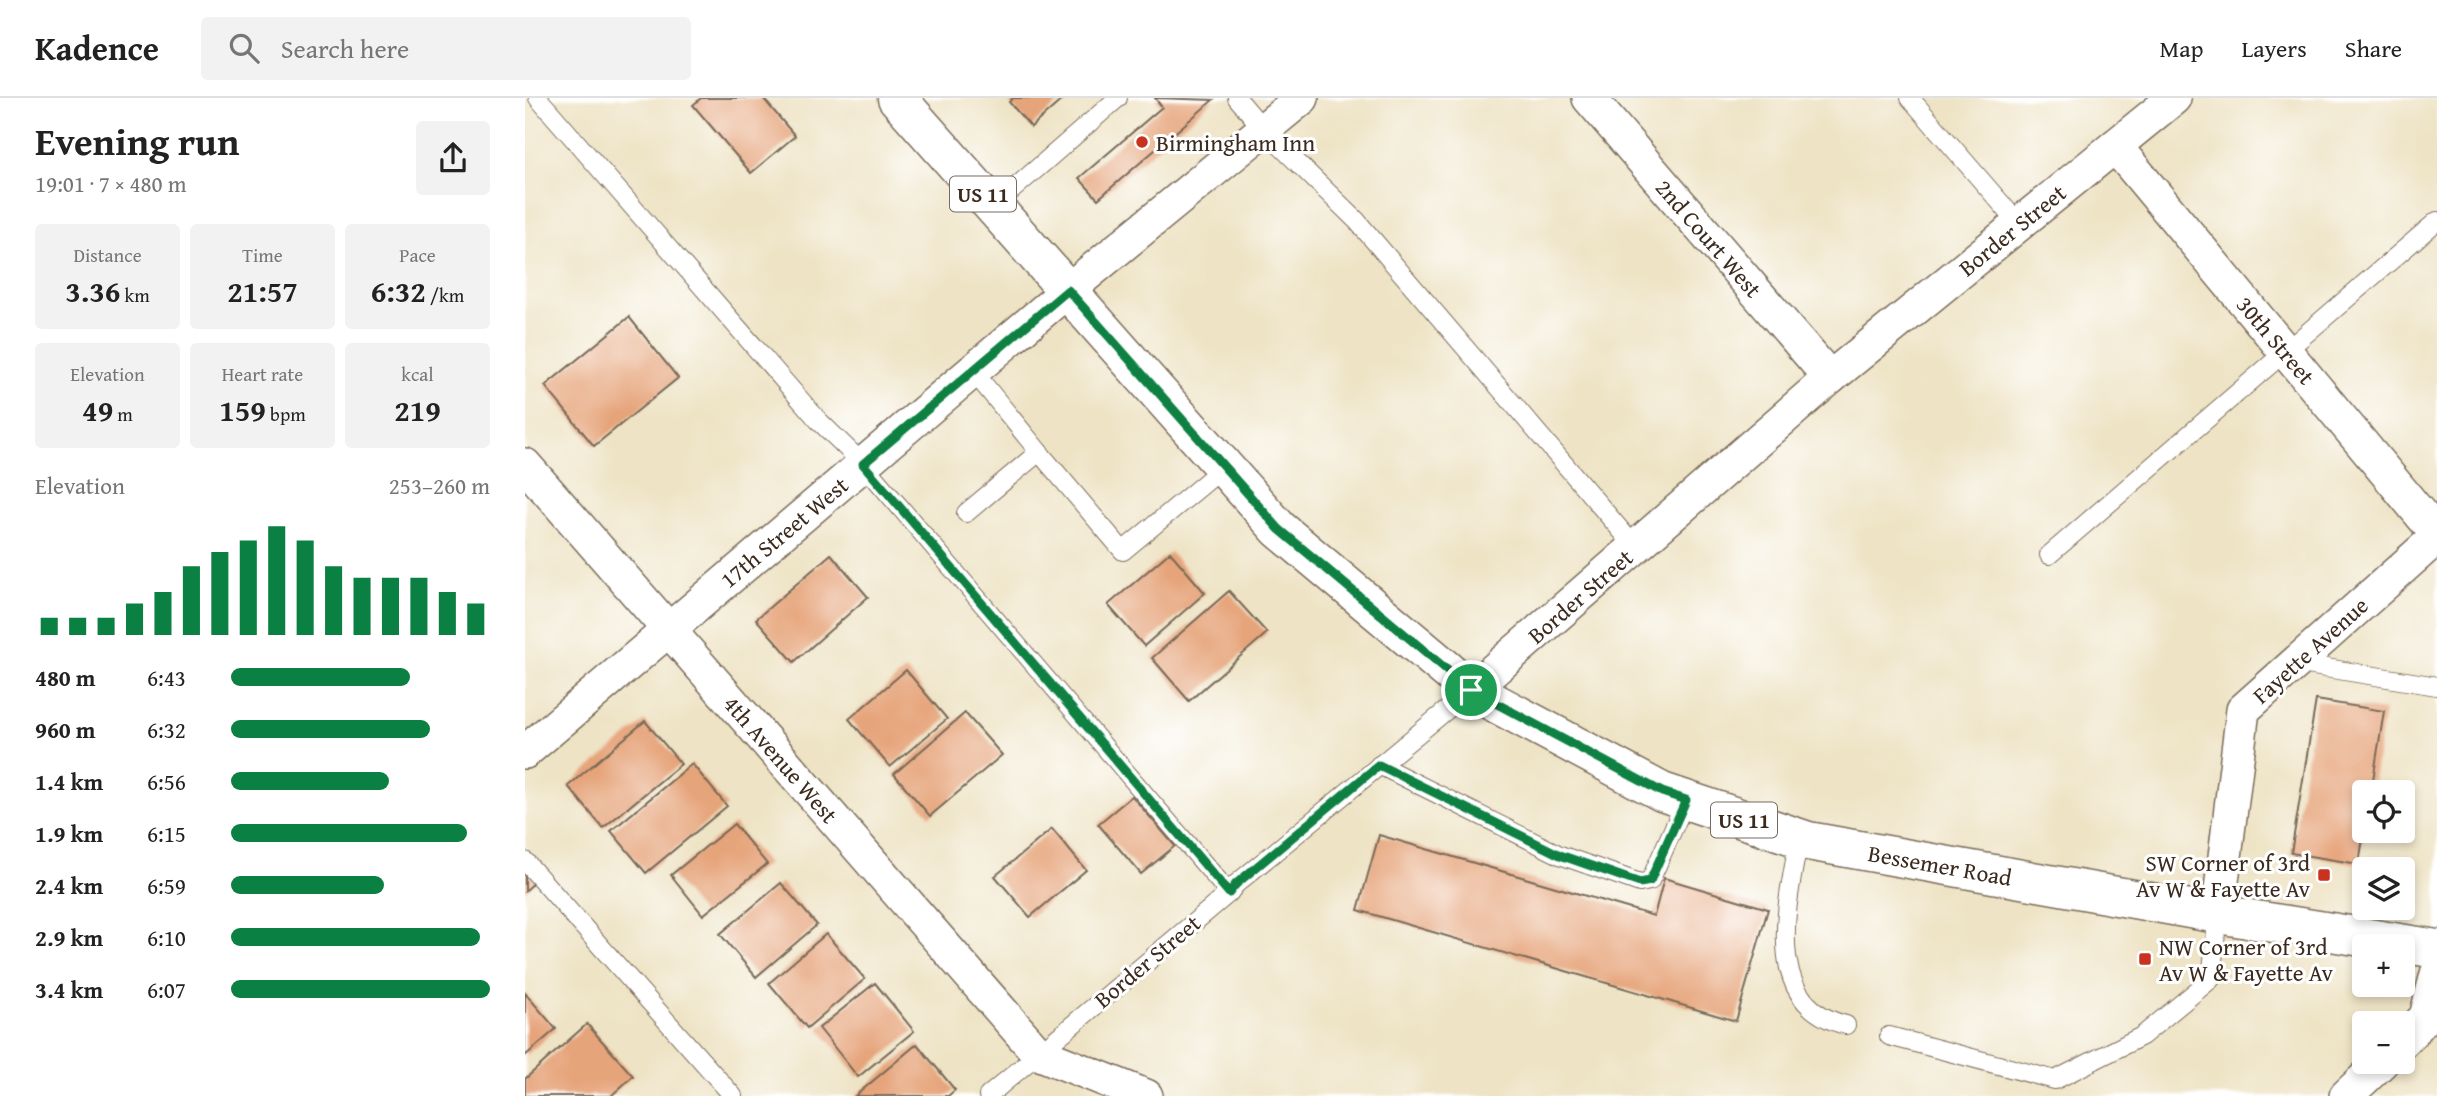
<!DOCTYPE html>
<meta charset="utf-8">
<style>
body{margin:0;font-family:"Gentium Book Plus",serif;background:#f2f2f2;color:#222;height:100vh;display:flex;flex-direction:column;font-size:26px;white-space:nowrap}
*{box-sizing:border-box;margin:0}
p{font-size:23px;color:#767676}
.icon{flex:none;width:38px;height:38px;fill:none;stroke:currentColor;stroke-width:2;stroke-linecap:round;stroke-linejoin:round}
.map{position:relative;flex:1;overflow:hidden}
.side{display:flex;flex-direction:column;background:#fff;width:525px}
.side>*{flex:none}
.fabs{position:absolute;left:1827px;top:682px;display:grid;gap:14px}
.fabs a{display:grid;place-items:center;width:63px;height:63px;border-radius:7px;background:#fff;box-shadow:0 4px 10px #0003;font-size:35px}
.pin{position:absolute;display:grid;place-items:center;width:60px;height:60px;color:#fff;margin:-30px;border:4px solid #fff;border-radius:50%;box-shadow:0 2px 7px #0007}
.round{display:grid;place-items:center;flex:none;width:74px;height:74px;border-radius:7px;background:#f2f2f2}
.overview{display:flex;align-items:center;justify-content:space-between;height:119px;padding:0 35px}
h1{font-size:38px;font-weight:600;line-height:52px}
.stats{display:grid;grid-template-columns:repeat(3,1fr);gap:10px;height:119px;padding:7px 35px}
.stats div{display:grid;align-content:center;border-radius:7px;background:#f2f2f2;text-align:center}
.stats b{font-size:30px;font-weight:600}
.stats small{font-size:19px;font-weight:400}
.stats p{font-size:19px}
.chart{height:196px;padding:14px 35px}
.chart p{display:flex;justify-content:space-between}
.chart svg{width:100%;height:126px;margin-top:7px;stroke:#0b8043;stroke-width:6}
ul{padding:0 35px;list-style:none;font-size:23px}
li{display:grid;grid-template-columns:112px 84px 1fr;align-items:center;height:52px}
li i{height:18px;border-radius:9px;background:#0b8043}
header{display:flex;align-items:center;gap:42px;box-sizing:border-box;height:98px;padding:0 35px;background:#fff;border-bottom:2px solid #e0e0e0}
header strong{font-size:33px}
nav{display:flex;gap:38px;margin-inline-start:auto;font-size:24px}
.search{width:490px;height:63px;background:#f2f2f2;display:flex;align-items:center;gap:18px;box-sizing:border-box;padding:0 24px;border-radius:7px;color:#767676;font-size:26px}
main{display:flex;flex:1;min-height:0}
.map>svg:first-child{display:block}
</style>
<header>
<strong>Kadence</strong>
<div class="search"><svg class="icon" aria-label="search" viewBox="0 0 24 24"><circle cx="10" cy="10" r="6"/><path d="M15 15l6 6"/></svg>Search here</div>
<nav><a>Map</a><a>Layers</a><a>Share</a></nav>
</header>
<main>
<section class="side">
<div class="overview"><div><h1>Evening run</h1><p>19:01 · 7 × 480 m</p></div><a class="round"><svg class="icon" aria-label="share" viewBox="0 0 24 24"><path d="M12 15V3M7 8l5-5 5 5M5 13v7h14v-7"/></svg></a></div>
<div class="stats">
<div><p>Distance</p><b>3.36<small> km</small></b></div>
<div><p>Time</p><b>21:57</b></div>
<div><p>Pace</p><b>6:32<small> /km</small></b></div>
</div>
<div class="stats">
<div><p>Elevation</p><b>49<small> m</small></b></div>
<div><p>Heart rate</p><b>159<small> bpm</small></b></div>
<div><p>kcal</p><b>219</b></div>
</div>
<div class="chart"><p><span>Elevation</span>253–260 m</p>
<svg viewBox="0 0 160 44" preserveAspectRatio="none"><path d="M5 44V38M15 44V38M25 44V38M35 44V33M45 44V29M55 44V20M65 44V15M75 44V11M85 44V6M95 44V11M105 44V20M115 44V24M125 44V24M135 44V24M145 44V29M155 44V33"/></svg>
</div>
<ul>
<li><b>480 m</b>6:43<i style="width:69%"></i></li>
<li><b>960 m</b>6:32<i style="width:77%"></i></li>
<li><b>1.4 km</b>6:56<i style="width:61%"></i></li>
<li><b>1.9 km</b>6:15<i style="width:91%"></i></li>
<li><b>2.4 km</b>6:59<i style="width:59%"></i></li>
<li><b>2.9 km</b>6:10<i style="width:96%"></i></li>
<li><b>3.4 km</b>6:07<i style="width:100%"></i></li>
</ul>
</section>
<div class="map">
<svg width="1912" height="998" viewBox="0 0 1912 998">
<rect width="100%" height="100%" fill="#fff"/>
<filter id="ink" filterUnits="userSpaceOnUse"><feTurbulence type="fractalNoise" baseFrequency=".0143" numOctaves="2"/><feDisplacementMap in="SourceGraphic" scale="14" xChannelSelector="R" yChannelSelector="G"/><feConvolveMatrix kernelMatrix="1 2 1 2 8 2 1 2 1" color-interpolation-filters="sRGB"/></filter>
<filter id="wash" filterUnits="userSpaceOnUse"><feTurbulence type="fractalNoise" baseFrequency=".00686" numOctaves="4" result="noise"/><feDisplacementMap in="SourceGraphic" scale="28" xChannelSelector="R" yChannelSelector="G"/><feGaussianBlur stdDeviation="1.57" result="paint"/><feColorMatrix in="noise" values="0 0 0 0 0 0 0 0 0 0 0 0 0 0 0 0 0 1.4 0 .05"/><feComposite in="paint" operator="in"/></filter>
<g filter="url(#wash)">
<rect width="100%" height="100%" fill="#eee3c5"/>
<g id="blocks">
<g fill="#e6a47a">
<polygon points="176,0 238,0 270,38 226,75 168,7"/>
<polygon points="488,0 539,0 506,29 484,4"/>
<polygon points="630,0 688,2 573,101 554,80 637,9"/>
<polygon points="104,219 153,280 69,348 20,288"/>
<polygon points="645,454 680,495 619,548 583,507"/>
<polygon points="306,456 343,499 269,564 231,521"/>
<polygon points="704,493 742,535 664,603 627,560"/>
<polygon points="381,572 422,621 365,669 324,621"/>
<polygon points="1791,602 1859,613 1846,695 1839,695 1839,733 1834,766 1766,755"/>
<polygon points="440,615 477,657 405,718 369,676"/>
<polygon points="120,623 156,666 78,730 43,688"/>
<polygon points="167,666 202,708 121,775 86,733"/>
<polygon points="607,698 650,748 616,776 573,726"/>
<polygon points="209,726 242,766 178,817 146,777"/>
<polygon points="527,731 561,772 505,819 470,778"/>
<polygon points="854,737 1129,818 1139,780 1243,811 1211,923 833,812"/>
<polygon points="0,770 11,783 0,793"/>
<polygon points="256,785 292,827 231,879 195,836"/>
<polygon points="301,836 340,881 282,930 244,885"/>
<polygon points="350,885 389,933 333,979 294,930"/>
<polygon points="0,895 31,931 0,958"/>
<polygon points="62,926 108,978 86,998 0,998 0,981"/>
<polygon points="392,946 430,992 423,998 330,998"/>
</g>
</g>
</g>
<g filter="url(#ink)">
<use href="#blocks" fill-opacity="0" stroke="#7a6b58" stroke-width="2"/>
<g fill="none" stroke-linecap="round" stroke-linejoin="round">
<g stroke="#7a6b58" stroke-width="20">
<g id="lane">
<polyline points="13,0 293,322 338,366 704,795"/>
<polyline points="712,0 740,33 832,123 1111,450"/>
<polyline points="1385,0 1494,126"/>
<polyline points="469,108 593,0"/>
<polyline points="514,354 598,453 699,369"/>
<polyline points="441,415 514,354 448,273"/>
<polyline points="1524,457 1912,123"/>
<polyline points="1770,565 1912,588"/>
<polyline points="854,667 1035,757 1115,785 1125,783 1161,702"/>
<path d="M1274,740C1263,804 1235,906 1321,927"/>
<polyline points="0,763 208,998"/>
<polyline points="1364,938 1530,982 1617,938 1686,881 1693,816"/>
<polyline points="463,998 704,795 711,786 946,592"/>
</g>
</g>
<g stroke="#7a6b58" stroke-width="36">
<g id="street">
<polyline points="1064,0 1305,280"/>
<polyline points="1590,48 1912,436"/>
<polyline points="0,367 513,955 621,998"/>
<polyline points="946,592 1305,280 1649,0"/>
<polyline points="0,654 543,192 777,0"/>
<polyline points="1693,816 1718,612 1912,439"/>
<polyline points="1878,943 1901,919 1912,876"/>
<polyline points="1821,998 1857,964"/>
</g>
</g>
<g stroke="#7a6b58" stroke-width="41">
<polyline id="primary" points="372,0 754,431 946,592 1137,694 1283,743 1693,816 1912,851"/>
</g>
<use href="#lane" stroke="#fff" stroke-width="18"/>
<use href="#street" stroke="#fff" stroke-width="33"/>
<use href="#primary" stroke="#fff" stroke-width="38"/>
</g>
</g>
<g fill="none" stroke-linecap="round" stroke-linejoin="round" filter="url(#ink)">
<g stroke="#fff" stroke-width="14">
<polygon id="route" points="543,192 754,431 946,592 1137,694 1161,702 1125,783 1115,785 1035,757 854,667 711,786 704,795 338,366"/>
</g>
<use href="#route" stroke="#0b8043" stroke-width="9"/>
</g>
<g fill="#c8321e" stroke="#fff" stroke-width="2.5">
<circle cx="617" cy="44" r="7"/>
<rect x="1792" y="770" width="14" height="14" rx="3.5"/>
<rect x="1613" y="854" width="14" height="14" rx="3.5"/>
</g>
<g text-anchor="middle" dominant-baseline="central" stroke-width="6" stroke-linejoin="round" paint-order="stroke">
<g fill="#fff" stroke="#766a62" stroke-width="2">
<rect x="425" y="78.5" width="66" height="35" rx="5"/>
<rect x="1186" y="704.5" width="66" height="35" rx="5"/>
</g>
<g font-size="21" font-weight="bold" fill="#3b2a1e">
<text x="458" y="96">US 11</text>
<text x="1219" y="722">US 11</text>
</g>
<g font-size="23" fill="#3b2a1e" stroke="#fff" text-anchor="start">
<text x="631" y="44">Birmingham Inn</text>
<text x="1785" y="764" text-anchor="end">SW Corner of 3rd<tspan x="1785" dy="26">Av W &amp; Fayette Av</tspan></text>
<text x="1634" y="848">NW Corner of 3rd<tspan x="1634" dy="26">Av W &amp; Fayette Av</tspan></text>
</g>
<g font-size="23" fill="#3b2a1e" stroke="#fff">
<text transform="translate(1487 132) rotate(-39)">Border Street</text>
<text transform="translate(1184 140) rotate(49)">2nd Court West</text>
<text transform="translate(1751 242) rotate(50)">30th Street</text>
<text transform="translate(259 434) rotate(-40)">17th Street West</text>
<text transform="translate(1055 498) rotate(-41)">Border Street</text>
<text transform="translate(1785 552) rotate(-42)">Fayette Avenue</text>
<text transform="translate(256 661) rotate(49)">4th Avenue West</text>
<text transform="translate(1415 767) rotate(10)">Bessemer Road</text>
<text transform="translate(622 863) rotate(-40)">Border Street</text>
</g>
</g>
</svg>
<div class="fabs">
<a><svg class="icon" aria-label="locate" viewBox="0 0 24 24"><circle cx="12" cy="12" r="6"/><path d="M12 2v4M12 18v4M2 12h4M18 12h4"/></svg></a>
<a><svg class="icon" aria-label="layers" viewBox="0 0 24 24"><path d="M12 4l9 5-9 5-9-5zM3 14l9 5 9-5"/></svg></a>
<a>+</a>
<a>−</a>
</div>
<div class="pin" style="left:946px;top:592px;background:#1e9e55"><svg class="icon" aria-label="arrive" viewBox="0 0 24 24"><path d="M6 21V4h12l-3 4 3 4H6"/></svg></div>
</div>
</main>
